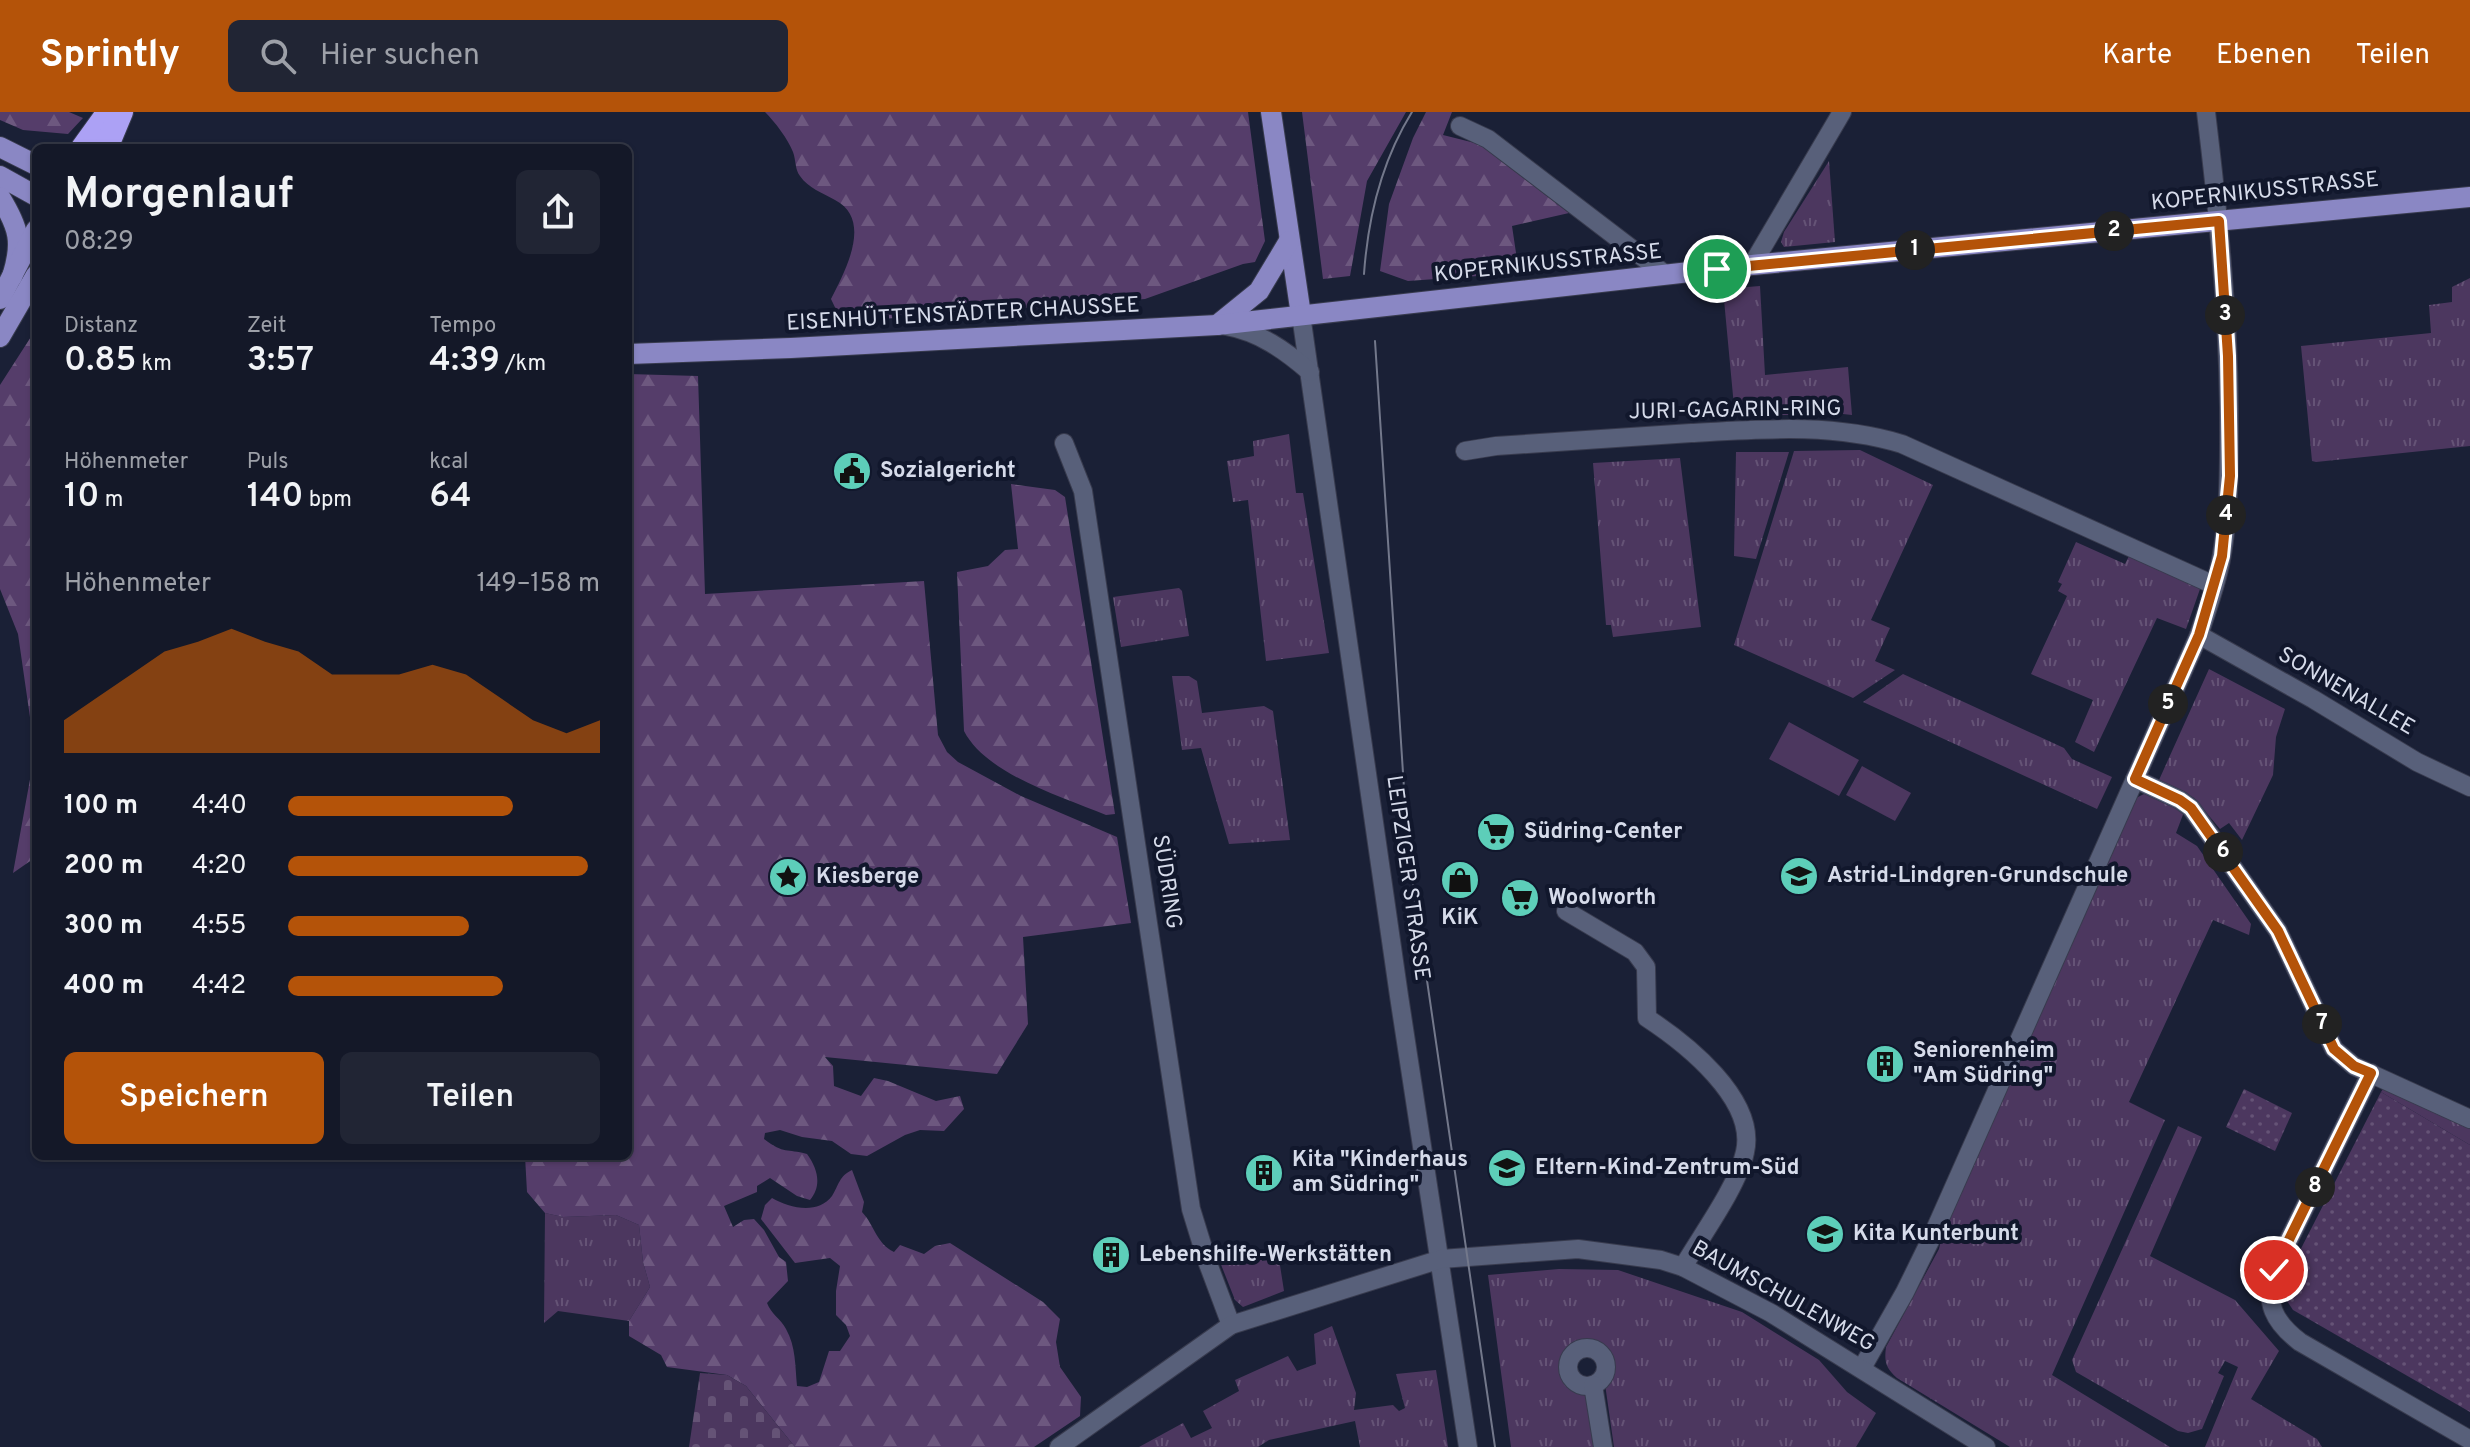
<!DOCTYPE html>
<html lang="de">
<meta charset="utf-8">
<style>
body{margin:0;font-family:Overpass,sans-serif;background:#212534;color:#f1f3f6;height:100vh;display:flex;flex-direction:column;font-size:30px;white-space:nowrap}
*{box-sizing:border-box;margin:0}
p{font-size:26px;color:#9da0a8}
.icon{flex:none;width:44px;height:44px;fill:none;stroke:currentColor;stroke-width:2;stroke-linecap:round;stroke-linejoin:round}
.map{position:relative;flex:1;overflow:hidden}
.details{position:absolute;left:32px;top:32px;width:600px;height:1016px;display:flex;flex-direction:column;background:#141828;border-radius:12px;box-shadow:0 2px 6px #0004,0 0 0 2px #333745}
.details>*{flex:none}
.pin{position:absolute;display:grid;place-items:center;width:68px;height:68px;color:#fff;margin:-34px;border:4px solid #fff;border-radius:50%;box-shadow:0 2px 8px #0007}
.km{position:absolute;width:40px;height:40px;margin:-20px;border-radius:50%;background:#222;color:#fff;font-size:22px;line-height:40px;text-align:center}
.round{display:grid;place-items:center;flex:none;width:84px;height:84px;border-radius:12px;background:#212534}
.summary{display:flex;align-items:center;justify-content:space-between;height:136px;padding:0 32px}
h1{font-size:44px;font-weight:600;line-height:60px}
.metrics{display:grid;grid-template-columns:repeat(3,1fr);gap:12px;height:136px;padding:8px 32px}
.metrics div{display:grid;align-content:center}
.metrics b{font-size:34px;font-weight:600}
.metrics small{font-size:22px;font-weight:400}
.metrics p{font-size:22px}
.chart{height:224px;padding:16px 32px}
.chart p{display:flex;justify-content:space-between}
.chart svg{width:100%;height:144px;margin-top:8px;fill:#b45309;opacity:.7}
.action{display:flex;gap:16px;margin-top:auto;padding:16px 32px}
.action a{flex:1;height:92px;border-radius:12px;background:#b45309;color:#fff;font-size:32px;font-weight:600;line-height:92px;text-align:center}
.action a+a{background:#212534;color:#f1f3f6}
ul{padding:0 32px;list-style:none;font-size:26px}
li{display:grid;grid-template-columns:128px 96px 1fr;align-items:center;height:60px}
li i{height:20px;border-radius:10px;background:#b45309}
header{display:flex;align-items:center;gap:48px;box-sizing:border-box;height:112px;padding:0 40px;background:#b45309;color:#fff}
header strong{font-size:38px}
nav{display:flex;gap:44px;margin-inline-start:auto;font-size:28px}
.search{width:560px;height:72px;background:#212534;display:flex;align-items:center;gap:20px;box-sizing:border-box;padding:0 28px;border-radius:12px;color:#9da0a8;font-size:30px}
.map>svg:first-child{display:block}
</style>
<header>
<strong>Sprintly</strong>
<div class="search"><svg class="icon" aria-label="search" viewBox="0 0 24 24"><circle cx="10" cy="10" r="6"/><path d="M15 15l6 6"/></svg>Hier suchen</div>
<nav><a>Karte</a><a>Ebenen</a><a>Teilen</a></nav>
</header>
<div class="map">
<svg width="2470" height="1335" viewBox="0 0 2470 1335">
<defs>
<pattern id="grass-tufts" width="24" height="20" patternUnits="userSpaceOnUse" patternTransform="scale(2)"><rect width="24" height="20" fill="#4c375f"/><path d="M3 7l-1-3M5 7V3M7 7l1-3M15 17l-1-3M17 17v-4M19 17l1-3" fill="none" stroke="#655376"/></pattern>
<pattern id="forest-firs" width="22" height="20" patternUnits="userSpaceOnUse" patternTransform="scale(2)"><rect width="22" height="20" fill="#553d6a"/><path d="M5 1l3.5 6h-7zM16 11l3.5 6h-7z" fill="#6d587f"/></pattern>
<pattern id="cemetery-stones" width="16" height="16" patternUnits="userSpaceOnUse" patternTransform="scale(2)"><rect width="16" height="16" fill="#4c375f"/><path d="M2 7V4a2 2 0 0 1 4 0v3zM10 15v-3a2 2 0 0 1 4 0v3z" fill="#655376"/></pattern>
<pattern id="park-dots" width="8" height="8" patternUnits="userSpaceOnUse" patternTransform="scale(2)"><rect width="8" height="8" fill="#4c375f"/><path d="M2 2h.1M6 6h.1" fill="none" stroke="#655376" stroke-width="1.8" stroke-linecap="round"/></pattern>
</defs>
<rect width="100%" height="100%" fill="#1a2036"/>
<g fill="url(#grass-tufts)">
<polygon points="1829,49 1835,130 1784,135 1781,130 1784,120"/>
<polygon points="2470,166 2470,334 2316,350 2312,349 2301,234 2431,221 2429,193 2452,190 2452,175"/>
<polygon points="1760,174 1765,263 1848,255 1852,303 1834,301 1735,305 1723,177"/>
<polygon points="1289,322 1296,381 1303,381 1329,541 1266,549 1248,388 1233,390 1227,349 1254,344 1253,329"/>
<polygon points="1860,338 1933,373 1871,508 1890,516 1875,549 1895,558 1853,586 1734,533 1794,339"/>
<polygon points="1736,340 1789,340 1756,447 1734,444"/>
<polygon points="1680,346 1701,515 1613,525 1611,513 1606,513 1593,351"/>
<polygon points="2076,430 2125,452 2130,442 2196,472 2200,477 2186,517 2157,506 2094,640 2075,630 2093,588 2031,562 2067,484 2058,479 2062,472 2058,470"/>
<polygon points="1179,476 1182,479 1189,524 1121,535 1113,485"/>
<polygon points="2209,557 2285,597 2276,625 2273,663 2242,728 2229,711 2220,717 2194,686 2159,668"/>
<polygon points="1903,562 2064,636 2072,647 2112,665 2097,697 1863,590"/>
<polygon points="1172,564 1189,564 1197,569 1202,601 1264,594 1273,599 1290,728 1229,732 1201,636 1182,638"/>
<path d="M2144,682H2155L2184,700L2176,721L2197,734L2251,812L2249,823L2213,808L2129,990L2165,1008L2052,1263L2170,1335H2010L1897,1266C1886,1256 1884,1250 1886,1235L1939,1137L1944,1115L2136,686Z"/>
<polygon points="2385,974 2470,1014 2470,1033 2381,980"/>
<polygon points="2178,1014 2202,1025 2150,1144 2235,1188 2279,1239 2251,1287 2317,1327 2322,1335 2205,1335 2238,1255 2225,1249 2218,1261 2224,1264 2202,1317 2188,1321 2178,1319 2076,1260 2072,1248"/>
<polygon points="545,1101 563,1105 616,1103 639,1113 643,1150 650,1175 629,1209 558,1199 544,1211"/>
<polygon points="1261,1144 1262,1149 1279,1147 1284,1179 1243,1195 1235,1188 1220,1150"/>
<path d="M1559,1157L1618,1158L1742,1200L1819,1248L1847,1280L1876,1301L1856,1335H1614L1605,1272L1609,1257L1607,1243L1592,1233L1582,1232C1558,1249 1558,1271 1588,1282L1595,1335H1511L1488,1163Z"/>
<polygon points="1332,1214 1356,1281 1354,1298 1393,1293 1399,1299 1405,1296 1396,1262 1436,1258 1448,1335 1360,1335 1355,1309 1269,1328 1258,1335 1139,1335 1183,1311 1191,1326 1212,1316 1203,1299 1239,1279 1235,1268 1288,1244 1297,1259 1316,1252 1314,1222"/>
</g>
<g fill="url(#forest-firs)">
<polygon points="0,0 69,0 83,6 68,22 23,18 0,8"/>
<path d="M765,0H1248L1265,129L1255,150L1243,152L1145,187L842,210L831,187C844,161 874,108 835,88C823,81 808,76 800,64C795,58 796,48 793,40C788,27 775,10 765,0Z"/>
<polygon points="1302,0 1406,0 1367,69 1350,164 1323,167"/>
<polygon points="1426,0 1452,0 1443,23 1479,32 1569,101 1512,114 1519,161 1408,169 1380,159 1389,92 1413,26"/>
<polygon points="36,217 36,745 13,761 35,640 18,522 0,477 0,273"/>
<path d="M628,262L698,264L705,482L924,469L938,623L947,640L958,650L1021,684L1117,725L1131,811L1023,825L1028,912L997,962L825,945L833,954L834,974L861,984L874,966L888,969L936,989L960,984L964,997L944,1019L920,1018L905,1023L867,1044L851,1042L832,1029L802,1025L780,1018L765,1021L764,1027C785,1043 786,1036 807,1042C818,1057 822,1074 810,1088L797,1084L770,1066L757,1074V1080L724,1094L733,1115L744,1108L754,1107L764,1118L779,1145L786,1150L788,1169L767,1191C771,1202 781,1207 786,1217C796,1235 795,1253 797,1274L807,1275L819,1270L829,1239H840L850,1224L846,1213L836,1203V1179L840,1154L830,1146L795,1151L761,1107L765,1093L772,1086C789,1096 818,1103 832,1084C839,1073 839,1064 852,1058L864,1090L862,1100C875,1114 876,1131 894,1140L900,1133L924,1142L935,1134L950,1131L1043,1190L1060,1207L1056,1230L1060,1255L1081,1285L1080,1304L1034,1335H795L746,1274L727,1263L667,1255L661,1243L629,1224V1209L650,1175L643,1150L639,1113L616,1103L563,1105L545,1101L527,1080L525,1044H628Z"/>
<path d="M1011,372L1055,378L1065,385L1115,702L1106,703C1062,685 986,662 964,619L957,460L988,454L1005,438L1018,437Z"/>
</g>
<polygon fill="url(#cemetery-stones)" points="700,1261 727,1263 746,1274 795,1335 689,1335"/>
<g fill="url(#park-dots)">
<polygon points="2244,977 2292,1001 2275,1039 2226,1015"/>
<polygon points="2381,980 2470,1033 2470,1300 2293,1198 2285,1186 2289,1160"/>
</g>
<g fill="#4c375f">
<polygon points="1789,610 1859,648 1839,684 1769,647"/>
<polygon points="1862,654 1911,681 1895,709 1846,683"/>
</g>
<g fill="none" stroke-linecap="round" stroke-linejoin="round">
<g stroke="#383b4e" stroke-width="20">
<g id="minor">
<polyline points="1460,14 1488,27 1666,163"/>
<polyline points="1752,153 1842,0"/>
<polyline points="1301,203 1399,884 1468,1335"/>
<path d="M1226,214C1259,220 1285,238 1310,260"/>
<polyline points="1064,331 1083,379 1191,1097 1207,1149 1231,1213"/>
<path d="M1465,339L1496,334C1561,330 1626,325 1691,321C1762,317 1833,311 1902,332L2214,473"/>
<polyline points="2199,523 2313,587 2417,650 2470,675"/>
<polyline points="2135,667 2180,688 2191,696 2278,819 2334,937 2354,954 2470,1007"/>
<path d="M1566,799L1635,840L1646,855L1647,906C1685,931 1757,987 1745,1040C1738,1074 1701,1124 1683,1155"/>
<path d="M2371,961L2274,1158C2264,1191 2274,1210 2300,1230L2470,1328"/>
<circle cx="1587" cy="1255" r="19"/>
<path d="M1862,1256L1905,1180L1930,1129L2199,523C2207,497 2218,469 2222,442C2230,394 2229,345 2229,296C2228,197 2218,99 2206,0"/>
<polyline points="1593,1273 1603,1335"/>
<polyline points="1059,1335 1231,1213 1441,1147 1578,1137 1661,1148 1683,1155 1771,1201 1986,1335"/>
</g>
</g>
<g stroke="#383b4e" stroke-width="22">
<g id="major">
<polyline points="1271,0 1301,203"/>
<polyline points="0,35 36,53"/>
<polyline points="0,64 36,84"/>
<path d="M0,85C19,116 23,130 12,165"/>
<polyline points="0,187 36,118"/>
<polyline points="1217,213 1259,179 1289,129"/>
<polyline points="0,225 36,163"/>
<polyline points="628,242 791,236 1217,213 1752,153 2470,85"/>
</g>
</g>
<g stroke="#383b4e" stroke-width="26">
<g id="highway">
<polyline points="83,36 109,0"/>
<polyline points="106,36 121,0"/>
</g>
</g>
<use href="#minor" stroke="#58607a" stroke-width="18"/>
<use href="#major" stroke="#8a87c4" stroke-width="20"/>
<use href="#highway" stroke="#aca1f5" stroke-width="24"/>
<g stroke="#73788b" stroke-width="2">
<path d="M1364,162C1368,105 1381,50 1412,0"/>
<polyline points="1375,229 1408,738 1495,1335"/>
</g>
</g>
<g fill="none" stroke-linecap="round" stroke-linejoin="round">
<g stroke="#fff" stroke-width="16">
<polyline id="route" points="1717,157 2219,109 2228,244 2230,364 2222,444 2199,523 2135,667 2180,688 2191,696 2278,819 2334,937 2354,954 2371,961 2274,1158"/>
</g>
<use href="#route" stroke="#b45309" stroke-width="10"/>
</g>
<defs>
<g id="civic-disc" transform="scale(2)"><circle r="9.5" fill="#5dceb9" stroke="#11172c"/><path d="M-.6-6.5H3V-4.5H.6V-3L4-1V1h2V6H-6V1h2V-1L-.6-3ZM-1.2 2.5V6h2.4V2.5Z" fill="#111"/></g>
<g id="supermarket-disc" transform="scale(2)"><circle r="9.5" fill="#5dceb9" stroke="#11172c"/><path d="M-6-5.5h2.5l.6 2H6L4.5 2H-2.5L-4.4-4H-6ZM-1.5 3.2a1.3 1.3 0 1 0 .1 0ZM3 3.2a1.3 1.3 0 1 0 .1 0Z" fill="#111"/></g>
<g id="school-disc" transform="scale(2)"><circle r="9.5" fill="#5dceb9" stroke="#11172c"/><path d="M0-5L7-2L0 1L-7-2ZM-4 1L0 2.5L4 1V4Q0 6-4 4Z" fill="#111"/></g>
<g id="sight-disc" transform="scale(2)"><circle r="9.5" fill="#5dceb9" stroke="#11172c"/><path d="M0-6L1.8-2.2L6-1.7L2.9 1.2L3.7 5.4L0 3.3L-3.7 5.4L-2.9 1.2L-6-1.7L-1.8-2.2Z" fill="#111"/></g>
<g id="shop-disc" transform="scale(2)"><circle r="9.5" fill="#5dceb9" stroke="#11172c"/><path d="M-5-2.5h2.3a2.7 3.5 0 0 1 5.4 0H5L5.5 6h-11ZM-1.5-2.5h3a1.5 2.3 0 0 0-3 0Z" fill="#111"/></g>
<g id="building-disc" transform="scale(2)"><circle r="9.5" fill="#5dceb9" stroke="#11172c"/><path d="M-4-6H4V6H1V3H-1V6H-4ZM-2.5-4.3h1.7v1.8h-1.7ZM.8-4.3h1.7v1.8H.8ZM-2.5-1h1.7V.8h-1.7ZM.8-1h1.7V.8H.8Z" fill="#111"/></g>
</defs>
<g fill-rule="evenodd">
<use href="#civic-disc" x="852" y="359"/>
<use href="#supermarket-disc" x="1496" y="720"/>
<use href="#school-disc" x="1799" y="764"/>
<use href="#sight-disc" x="788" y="765"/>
<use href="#shop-disc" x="1460" y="768"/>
<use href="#supermarket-disc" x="1520" y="786"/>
<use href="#building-disc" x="1885" y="952"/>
<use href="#school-disc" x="1507" y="1056"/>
<use href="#building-disc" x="1264" y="1061"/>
<use href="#school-disc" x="1825" y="1122"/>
<use href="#building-disc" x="1111" y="1143"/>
</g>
<g text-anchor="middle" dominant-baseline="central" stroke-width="8" stroke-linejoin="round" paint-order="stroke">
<g font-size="22" fill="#d6dbea" stroke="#11172c">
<text transform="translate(2265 80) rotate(-6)">KOPERNIKUSSTRASSE</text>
<text transform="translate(1548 152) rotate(-6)">KOPERNIKUSSTRASSE</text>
<text transform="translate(963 203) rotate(-3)">EISENHÜTTENSTÄDTER CHAUSSEE</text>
<text transform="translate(1735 299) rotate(-1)">JURI-GAGARIN-RING</text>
<text transform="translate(2346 580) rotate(30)">SONNENALLEE</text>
<text transform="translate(1407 766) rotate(82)">LEIPZIGER STRASSE</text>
<text transform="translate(1166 770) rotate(81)">SÜDRING</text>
<text transform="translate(1783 1185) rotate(29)">BAUMSCHULENWEG</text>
</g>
<g font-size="22" font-weight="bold" fill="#d6dbea" stroke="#11172c" text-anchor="start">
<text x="880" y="359">Sozialgericht</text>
<text x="1524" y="720">Südring-Center</text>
<text x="1827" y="764">Astrid-Lindgren-Grundschule</text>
<text x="816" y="765">Kiesberge</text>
<text x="1548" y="786">Woolworth</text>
<text x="1460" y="806" text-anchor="middle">KiK</text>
<text x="1913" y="939">Seniorenheim<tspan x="1913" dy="25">"Am Südring"</tspan></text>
<text x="1292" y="1048">Kita "Kinderhaus<tspan x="1292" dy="25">am Südring"</tspan></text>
<text x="1535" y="1056">Eltern-Kind-Zentrum-Süd</text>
<text x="1853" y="1122">Kita Kunterbunt</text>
<text x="1139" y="1143">Lebenshilfe-Werkstätten</text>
</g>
</g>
</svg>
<div class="pin" style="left:1717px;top:157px;background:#1e9e55"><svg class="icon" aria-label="arrive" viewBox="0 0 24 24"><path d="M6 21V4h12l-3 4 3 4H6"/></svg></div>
<div class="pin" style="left:2274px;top:1158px;background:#d93025"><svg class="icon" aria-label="check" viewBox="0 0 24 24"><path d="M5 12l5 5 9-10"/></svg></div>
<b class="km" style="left:1915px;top:138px">1</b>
<b class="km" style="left:2114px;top:119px">2</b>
<b class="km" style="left:2225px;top:203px">3</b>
<b class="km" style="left:2226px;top:403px">4</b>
<b class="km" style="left:2168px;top:592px">5</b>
<b class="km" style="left:2223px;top:740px">6</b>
<b class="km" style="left:2322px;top:912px">7</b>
<b class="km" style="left:2315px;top:1075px">8</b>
<section class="details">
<div class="summary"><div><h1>Morgenlauf</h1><p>08:29</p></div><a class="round"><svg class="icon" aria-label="share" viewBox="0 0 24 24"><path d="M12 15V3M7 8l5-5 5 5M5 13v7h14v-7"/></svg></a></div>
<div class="metrics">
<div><p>Distanz</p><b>0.85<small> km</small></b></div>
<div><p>Zeit</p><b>3:57</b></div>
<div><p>Tempo</p><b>4:39<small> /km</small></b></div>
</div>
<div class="metrics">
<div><p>Höhenmeter</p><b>10<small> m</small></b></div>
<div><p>Puls</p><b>140<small> bpm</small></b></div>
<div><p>kcal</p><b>64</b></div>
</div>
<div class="chart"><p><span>Höhenmeter</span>149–158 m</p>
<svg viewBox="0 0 160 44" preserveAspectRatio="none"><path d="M0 44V34L10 27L20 20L30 13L40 10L50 6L60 10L70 13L80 20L90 20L100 20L110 17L120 20L130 27L140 34L150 38L160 34V44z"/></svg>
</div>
<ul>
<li><b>100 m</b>4:40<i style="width:72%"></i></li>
<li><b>200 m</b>4:20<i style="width:96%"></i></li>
<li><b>300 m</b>4:55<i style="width:58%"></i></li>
<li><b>400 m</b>4:42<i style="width:69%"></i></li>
</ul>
<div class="action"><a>Speichern</a><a>Teilen</a></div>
</section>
</div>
